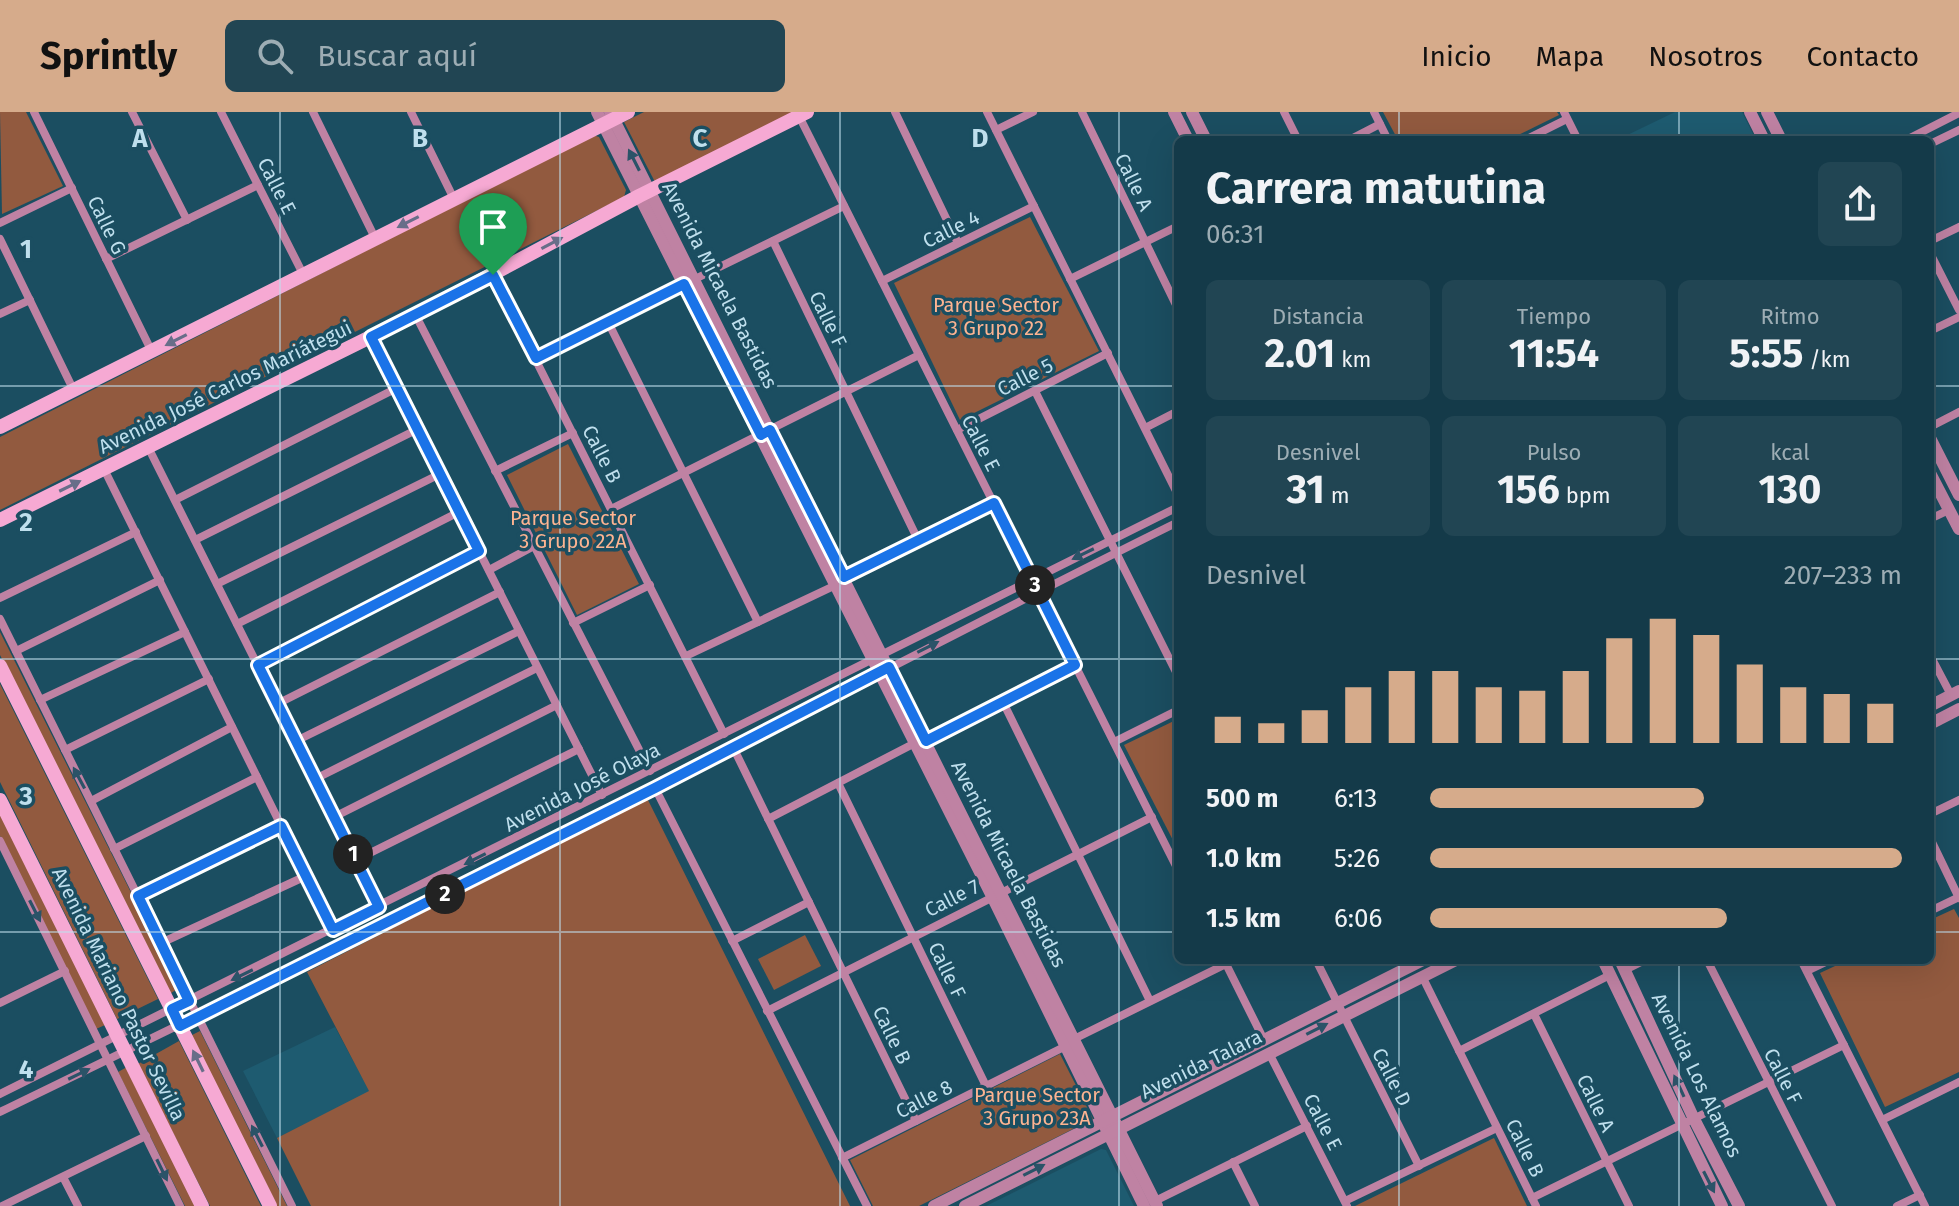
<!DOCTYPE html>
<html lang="es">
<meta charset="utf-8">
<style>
body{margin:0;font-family:"Fira Sans",sans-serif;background:#214553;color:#f1f3f6;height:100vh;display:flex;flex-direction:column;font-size:30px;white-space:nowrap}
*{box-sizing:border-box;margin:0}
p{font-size:26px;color:#9dadb4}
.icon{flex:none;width:44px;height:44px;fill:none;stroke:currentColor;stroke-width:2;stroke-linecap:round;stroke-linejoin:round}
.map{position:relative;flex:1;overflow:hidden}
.details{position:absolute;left:1174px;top:24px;width:760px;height:828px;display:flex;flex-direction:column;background:#143a49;border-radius:12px;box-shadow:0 8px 32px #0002,0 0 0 2px #335461}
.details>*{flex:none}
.pin{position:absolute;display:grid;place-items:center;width:68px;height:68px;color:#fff;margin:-82px -34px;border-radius:50% 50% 50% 0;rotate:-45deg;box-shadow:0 0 8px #0007}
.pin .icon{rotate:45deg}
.km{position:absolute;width:40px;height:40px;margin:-20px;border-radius:50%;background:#222;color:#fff;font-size:22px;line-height:40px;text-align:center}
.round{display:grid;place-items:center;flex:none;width:84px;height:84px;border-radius:12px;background:#214553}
.summary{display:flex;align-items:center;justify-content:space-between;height:136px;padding:0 32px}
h1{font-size:44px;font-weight:700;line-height:60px}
.metrics{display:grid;grid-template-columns:repeat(3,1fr);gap:12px;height:136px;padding:8px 32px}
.metrics div{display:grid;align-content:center;border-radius:12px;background:#214553;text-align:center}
.metrics b{font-size:40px;font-weight:700}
.metrics small{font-size:22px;font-weight:400}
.metrics p{font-size:22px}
.chart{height:224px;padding:16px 32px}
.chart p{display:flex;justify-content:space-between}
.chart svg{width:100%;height:144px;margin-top:8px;stroke:#d6ab8b;stroke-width:6}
ul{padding:0 32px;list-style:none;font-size:26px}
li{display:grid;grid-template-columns:128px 96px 1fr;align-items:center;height:60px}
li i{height:20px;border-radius:10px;background:#d6ab8b}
header{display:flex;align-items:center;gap:48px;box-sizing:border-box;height:112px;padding:0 40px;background:#d6ab8b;color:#111}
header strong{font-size:38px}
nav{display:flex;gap:44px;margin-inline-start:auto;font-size:28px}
.search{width:560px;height:72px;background:#214553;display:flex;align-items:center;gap:20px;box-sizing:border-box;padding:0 28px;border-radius:12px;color:#9dadb4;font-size:30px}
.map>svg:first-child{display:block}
</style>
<header>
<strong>Sprintly</strong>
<div class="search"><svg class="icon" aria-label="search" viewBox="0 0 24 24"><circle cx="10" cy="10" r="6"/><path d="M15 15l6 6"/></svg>Buscar aquí</div>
<nav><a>Inicio</a><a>Mapa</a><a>Nosotros</a><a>Contacto</a></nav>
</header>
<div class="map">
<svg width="1959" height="1094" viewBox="0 0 1959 1094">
<rect width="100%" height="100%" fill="#1b4e61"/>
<g fill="#1e5b70">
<polygon points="1675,0 1742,0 1756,28 1617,28"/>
<polygon points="335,915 370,980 277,1026 243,959"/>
<polygon points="1101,1037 1106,1038 1134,1094 986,1094"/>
</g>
<g fill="#925a3f">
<polygon points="0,0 26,0 63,74 2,102"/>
<polygon points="644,0 794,0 655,70 624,10"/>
<polygon points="1383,0 1557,0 1559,3 1508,28 1398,28"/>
<polygon points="593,23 599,25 626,78 624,85 0,398 0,325"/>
<polygon points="1030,105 1099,239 960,308 894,171"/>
<polygon points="568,332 639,472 577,503 507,363"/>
<polygon points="0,520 179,876 168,883 0,543"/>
<polygon points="0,572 158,887 117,907 0,670"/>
<polygon points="1178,607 1178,738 1124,633"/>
<polygon points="647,686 850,1094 311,1094 277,1026 369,979 307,860"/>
<polygon points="0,701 105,913 96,917 0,724"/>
<polygon points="1954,797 1959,806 1959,960 1885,995 1820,861 1848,848 1930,848 1930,808"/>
<polygon points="805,823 821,854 774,878 758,847"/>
<polygon points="200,919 287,1094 274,1094 190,924"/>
<polygon points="179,929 261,1094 210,1094 138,952"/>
<polygon points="1060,942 1093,1007 919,1094 873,1094 850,1048"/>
<polygon points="127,955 195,1094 185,1094 118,960"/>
<polygon points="1494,1026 1527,1094 1355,1094"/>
</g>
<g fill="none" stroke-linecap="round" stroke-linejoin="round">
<g stroke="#bf82a3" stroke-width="8">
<polyline points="34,0 152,240"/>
<polyline points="132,0 187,108"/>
<polyline points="221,0 303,162"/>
<polyline points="313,0 375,126"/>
<polyline points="411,0 454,87"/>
<polyline points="895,0 958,131"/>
<polyline points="987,0 1178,383"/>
<polyline points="1082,0 1178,197"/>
<polyline points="1284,0 1298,28"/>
<polyline points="1374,0 1388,28"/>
<polyline points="1564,0 1578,28"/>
<polyline points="799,4 1178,758"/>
<polyline points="996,18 1033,0"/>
<polyline points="1349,28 1380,12"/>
<polyline points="1525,28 1567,7"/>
<polyline points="1906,28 1959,1"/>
<polyline points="1930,32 1959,18"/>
<polyline points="0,111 72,76"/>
<polyline points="0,127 74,279"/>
<polyline points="773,129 918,428"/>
<polyline points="1930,129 1959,115"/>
<polyline points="1930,141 1959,198"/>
<polyline points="106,147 258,73"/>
<polyline points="493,163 724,622"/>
<polyline points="695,167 844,94"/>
<polyline points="1070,167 1178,114"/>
<polyline points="882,169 1034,94"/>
<polyline points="0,202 30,188"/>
<polyline points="415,202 650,659"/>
<polyline points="608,210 758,510"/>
<polyline points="1930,219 1959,205"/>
<polyline points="371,225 602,683"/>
<polyline points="536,246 684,172"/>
<polyline points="1035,279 1178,564"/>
<polyline points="1930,315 1959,300"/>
<polyline points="1145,316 1178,299"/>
<polyline points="957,318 1108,241"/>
<polyline points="148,335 379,795"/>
<polyline points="104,357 333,818"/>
<polyline points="495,359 573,321"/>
<polyline points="175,388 397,276"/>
<polyline points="611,397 919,243"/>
<polyline points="1930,407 1949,398"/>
<polyline points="195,428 418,317"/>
<polyline points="489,458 534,434"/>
<polyline points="844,465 994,391"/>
<polyline points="217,472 440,362"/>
<polyline points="0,486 136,420"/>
<polyline points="0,507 292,1094"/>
<polyline points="573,511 650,473"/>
<polyline points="237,512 459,400"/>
<polyline points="16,539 160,468"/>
<polyline points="1930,543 1951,583"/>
<polyline points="686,544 836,473"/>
<polyline points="258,553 479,439"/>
<polyline points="40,588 185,520"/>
<polyline points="1003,590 1150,889"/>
<polyline points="277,592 500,480"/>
<polyline points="296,629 519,519"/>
<polyline points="926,629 1075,553"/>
<polyline points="1114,630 1178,598"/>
<polyline points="733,635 916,1009"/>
<polyline points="65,638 209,567"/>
<polyline points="315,667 537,556"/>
<polyline points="838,671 986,974"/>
<polyline points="655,676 867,1094"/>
<polyline points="91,689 232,615"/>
<polyline points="1930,702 1959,688"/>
<polyline points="334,705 557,593"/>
<polyline points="768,707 915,631"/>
<polyline points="1930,726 1959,786"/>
<polyline points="0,729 180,1094"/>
<polyline points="114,737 257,665"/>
<polyline points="356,748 579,637"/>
<polyline points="138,784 281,714"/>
<polyline points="1930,799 1959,785"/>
<polyline points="732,829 809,790"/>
<polyline points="161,831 306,764"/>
<polyline points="1316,848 1419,1054"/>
<polyline points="1707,848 1832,1094"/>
<polyline points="1801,848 1925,1094"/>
<polyline points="1225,850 1264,928"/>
<polyline points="1625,858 1645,848"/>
<polyline points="1807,859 1830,848"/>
<polyline points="1422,864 1536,1094"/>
<polyline points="0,891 65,859"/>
<polyline points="767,899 1152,705"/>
<polyline points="1534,902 1629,1094"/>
<polyline points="1074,927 1226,852"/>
<polyline points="1459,939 1610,863"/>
<polyline points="1269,941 1347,1094"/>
<polyline points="0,982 1178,395"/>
<path d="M0,1000C218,894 437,788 653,678C828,588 1002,497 1178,410"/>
<polyline points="1882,1008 1959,970"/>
<polyline points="842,1046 1064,935"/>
<polyline points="1233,1050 1255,1094"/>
<polyline points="63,1065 78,1094"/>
<polyline points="1532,1086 1844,933"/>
<polyline points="1155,1089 1307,1014"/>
<polyline points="1345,1089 1497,1016"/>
<polyline points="2,1094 146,1024"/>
<polyline points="1897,1094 1920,1083"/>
</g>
<g stroke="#bf82a3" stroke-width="12">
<polyline points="597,0 992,784 1144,1094"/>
<polyline points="610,0 1157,1094"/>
<polyline points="1174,0 1188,28"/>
<polyline points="1192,0 1206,28"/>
<polyline points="1750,0 1764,28"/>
<polyline points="1767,0 1781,28"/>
<polyline points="1930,326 1959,383"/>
<polyline points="1930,361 1959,417"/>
<polyline points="1930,594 1959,579"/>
<polyline points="1930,612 1959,597"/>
<polyline points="1603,848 1722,1094"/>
<polyline points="1620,848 1694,1007 1739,1094"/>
<polyline points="934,1094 1423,848"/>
<polyline points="965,1094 1456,848"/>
</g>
<g stroke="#f6a9d3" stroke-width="14">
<polyline points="0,315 628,0"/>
<polyline points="0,408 431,195 639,84 807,0"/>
<polyline points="0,554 270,1094"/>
<polyline points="0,688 202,1094"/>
</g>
</g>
<defs><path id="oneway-solid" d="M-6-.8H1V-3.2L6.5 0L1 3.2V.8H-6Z" transform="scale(2)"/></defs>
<g fill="#2b5368">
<use href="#oneway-solid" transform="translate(634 48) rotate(-117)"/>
<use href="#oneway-solid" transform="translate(1083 442) rotate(154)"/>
<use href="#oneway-solid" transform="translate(928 535) rotate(-27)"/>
<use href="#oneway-solid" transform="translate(79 666) rotate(-118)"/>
<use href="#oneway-solid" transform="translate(475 747) rotate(153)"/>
<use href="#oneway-solid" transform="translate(35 799) rotate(63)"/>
<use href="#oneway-solid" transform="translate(242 863) rotate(154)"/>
<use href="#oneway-solid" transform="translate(1317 917) rotate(-27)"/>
<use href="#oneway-solid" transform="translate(79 962) rotate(-26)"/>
<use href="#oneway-solid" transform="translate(1679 974) rotate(-115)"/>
<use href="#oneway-solid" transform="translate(257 1024) rotate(-117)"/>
<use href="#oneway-solid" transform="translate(162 1058) rotate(64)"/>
<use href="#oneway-solid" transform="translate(1034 1058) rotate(-27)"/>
<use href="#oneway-solid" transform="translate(1709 1070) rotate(63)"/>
</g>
<g fill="#686e89">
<use href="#oneway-solid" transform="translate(408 110) rotate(153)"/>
<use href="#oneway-solid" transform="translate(552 131) rotate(-28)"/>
<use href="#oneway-solid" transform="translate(176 228) rotate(153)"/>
<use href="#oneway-solid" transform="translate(70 374) rotate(-26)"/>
<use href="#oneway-solid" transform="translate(198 949) rotate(-116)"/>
</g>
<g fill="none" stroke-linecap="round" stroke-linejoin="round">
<g stroke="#fff" stroke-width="16">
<polygon id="route" points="493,163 536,246 684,172 761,323 770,318 844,465 994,391 1075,553 926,629 889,555 655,676 180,914 172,897 189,889 138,784 281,714 333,818 379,795 258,553 479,439 371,225"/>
</g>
<use href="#route" stroke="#1a73e8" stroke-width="10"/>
</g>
<path fill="none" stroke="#bfdfed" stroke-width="2" stroke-opacity="0.55" d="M280,0V1094M560,0V1094M840,0V1094M1119,0V1094M1399,0V28M1679,0V28M0,274H1178M1930,274H1959M0,547H1178M1930,547H1959M0,820H1178M1930,820H1959M1399,848V1094M1679,848V1094"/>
<g text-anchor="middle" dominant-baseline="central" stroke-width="7" stroke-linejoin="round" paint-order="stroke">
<g font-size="20" fill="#bfdfed" stroke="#1b4e61">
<text transform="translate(1134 70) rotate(64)">Calle A</text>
<text transform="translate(277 74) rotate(63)">Calle E</text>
<text transform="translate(107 113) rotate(64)">Calle G</text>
<text transform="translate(951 117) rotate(-26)">Calle 4</text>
<text transform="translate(720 173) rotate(63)">Avenida Micaela Bastidas</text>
<text transform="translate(828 207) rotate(64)">Calle F</text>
<text transform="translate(1025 265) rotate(-27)">Calle 5</text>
<text transform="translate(225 275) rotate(-26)">Avenida José Carlos Mariátegui</text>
<text transform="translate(981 331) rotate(63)">Calle E</text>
<text transform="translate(602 342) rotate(63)">Calle B</text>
<text transform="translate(582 675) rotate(-27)">Avenida José Olaya</text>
<text transform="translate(1009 752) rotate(63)">Avenida Micaela Bastidas</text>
<text transform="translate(952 786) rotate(-27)">Calle 7</text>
<text transform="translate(947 858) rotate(64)">Calle F</text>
<text transform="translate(119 882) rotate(64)">Avenida Mariano Pastor Sevilla</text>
<text transform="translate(892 923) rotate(64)">Calle B</text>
<text transform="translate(1201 952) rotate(-26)">Avenida Talara</text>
<text transform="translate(1697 963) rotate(64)">Avenida Los Alamos</text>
<text transform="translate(1783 964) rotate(63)">Calle F</text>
<text transform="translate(1392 965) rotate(63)">Calle D</text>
<text transform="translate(924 987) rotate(-27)">Calle 8</text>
<text transform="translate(1596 991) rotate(64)">Calle A</text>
<text transform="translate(1323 1010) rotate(63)">Calle E</text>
<text transform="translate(1525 1036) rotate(64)">Calle B</text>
</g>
<g font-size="20" fill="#fdb491" stroke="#1b4e61">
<text x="996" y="193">Parque Sector<tspan x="996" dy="23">3 Grupo 22</tspan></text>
<text x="573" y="406">Parque Sector<tspan x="573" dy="23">3 Grupo 22A</tspan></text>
<text x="1037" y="983">Parque Sector<tspan x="1037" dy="23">3 Grupo 23A</tspan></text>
</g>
</g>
<g font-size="26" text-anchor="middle" font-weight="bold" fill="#bfdfed" stroke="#1b4e61" stroke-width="7" stroke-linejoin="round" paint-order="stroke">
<text x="140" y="35">A</text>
<text x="420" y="35">B</text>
<text x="700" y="35">C</text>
<text x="980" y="35">D</text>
<text x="26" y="146">1</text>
<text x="26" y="419">2</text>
<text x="26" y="693">3</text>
<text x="26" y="966">4</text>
</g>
</svg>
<div class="pin" style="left:493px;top:163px;background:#1e9e55"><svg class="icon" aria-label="arrive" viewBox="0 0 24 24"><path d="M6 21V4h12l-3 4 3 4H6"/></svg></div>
<b class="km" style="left:353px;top:742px">1</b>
<b class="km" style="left:445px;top:782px">2</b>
<b class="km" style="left:1035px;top:473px">3</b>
<section class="details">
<div class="summary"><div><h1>Carrera matutina</h1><p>06:31</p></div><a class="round"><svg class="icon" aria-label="share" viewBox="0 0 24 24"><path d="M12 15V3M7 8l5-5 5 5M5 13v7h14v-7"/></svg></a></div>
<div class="metrics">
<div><p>Distancia</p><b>2.01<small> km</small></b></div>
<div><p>Tiempo</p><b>11:54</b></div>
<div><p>Ritmo</p><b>5:55<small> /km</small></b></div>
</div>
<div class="metrics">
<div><p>Desnivel</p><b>31<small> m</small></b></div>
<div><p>Pulso</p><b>156<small> bpm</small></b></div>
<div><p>kcal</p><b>130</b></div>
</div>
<div class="chart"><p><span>Desnivel</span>207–233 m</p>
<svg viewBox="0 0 160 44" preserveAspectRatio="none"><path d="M5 44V36M15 44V38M25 44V34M35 44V27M45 44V22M55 44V22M65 44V27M75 44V28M85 44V22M95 44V12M105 44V6M115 44V11M125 44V20M135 44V27M145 44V29M155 44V32"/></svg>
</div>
<ul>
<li><b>500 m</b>6:13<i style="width:58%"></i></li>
<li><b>1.0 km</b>5:26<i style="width:100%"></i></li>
<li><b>1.5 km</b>6:06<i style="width:63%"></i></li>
</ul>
</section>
</div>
